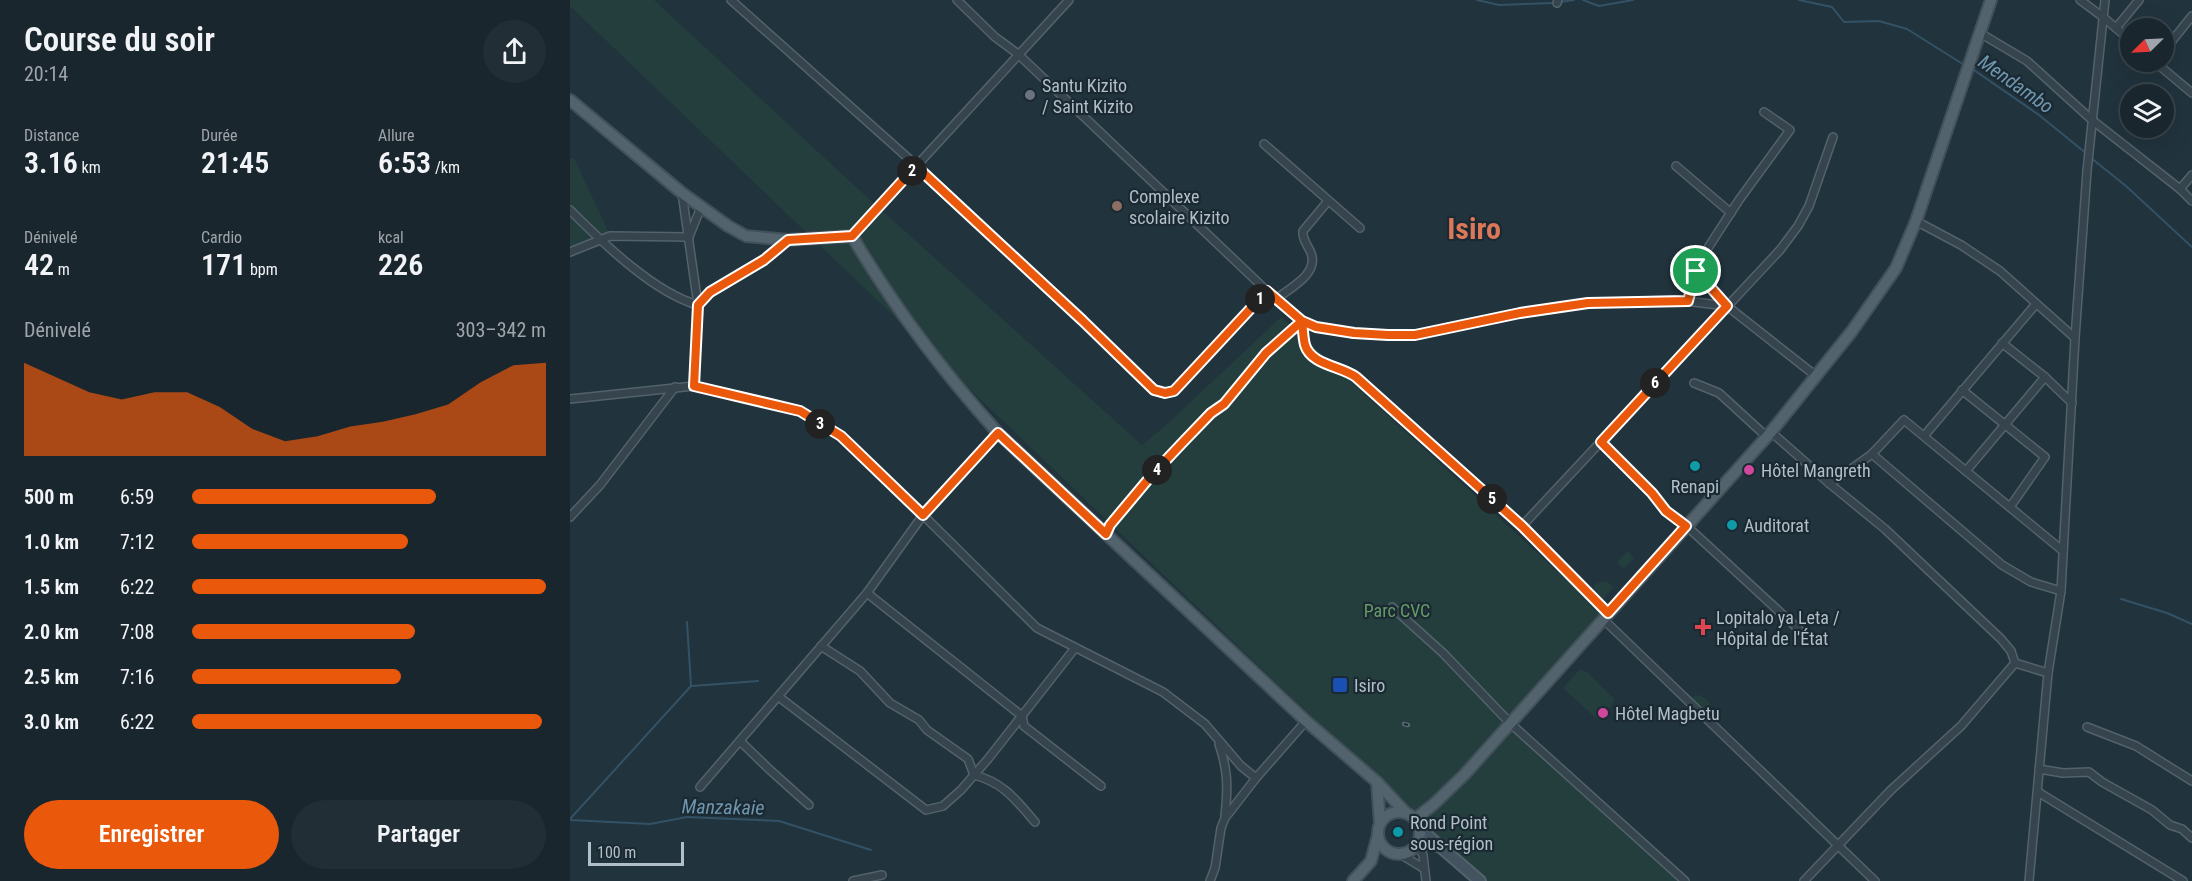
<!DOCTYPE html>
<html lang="fr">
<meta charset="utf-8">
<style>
body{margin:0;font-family:"Roboto Condensed",sans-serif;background:#222e36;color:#f1f3f6;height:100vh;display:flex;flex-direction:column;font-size:22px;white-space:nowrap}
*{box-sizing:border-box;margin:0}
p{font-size:20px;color:#9fa5aa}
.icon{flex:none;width:33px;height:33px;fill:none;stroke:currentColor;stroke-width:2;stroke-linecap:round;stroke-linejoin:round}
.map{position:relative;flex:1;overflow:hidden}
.drawer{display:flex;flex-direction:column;background:#19262e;width:570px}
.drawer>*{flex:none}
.needle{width:39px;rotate:246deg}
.fabs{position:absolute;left:1550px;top:18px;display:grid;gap:12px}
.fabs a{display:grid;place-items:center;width:54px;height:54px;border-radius:50%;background:#19262e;box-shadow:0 6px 24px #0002,0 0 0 2px #37434a;font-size:30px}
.scale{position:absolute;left:18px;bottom:15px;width:96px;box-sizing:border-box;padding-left:6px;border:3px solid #b1bfc9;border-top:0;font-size:16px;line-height:21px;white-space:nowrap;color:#b1bfc9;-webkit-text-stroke:4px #1a2932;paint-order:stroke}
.pin{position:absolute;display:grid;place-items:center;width:51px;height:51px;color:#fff;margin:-26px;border:3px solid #fff;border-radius:50%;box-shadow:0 2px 6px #0007}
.km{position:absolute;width:30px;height:30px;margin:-15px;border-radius:50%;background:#222;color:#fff;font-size:16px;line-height:30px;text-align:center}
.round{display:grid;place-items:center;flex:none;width:63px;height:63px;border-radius:32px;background:#222e36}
.head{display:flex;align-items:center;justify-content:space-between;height:102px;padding:0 24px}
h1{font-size:33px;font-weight:600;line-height:45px}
.metrics{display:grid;grid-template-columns:repeat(3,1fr);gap:9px;height:102px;padding:6px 24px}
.metrics div{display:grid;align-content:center}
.metrics b{font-size:30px;font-weight:600}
.metrics small{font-size:16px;font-weight:400}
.metrics p{font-size:16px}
.chart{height:168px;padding:12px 24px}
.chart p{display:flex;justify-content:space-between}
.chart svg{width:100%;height:108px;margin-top:6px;fill:#ea580c;opacity:.7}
.button{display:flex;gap:12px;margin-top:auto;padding:12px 24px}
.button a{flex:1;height:69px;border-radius:36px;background:#ea580c;color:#fff;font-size:24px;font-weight:600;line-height:69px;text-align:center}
.button a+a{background:#222e36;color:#f1f3f6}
ul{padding:0 24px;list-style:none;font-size:20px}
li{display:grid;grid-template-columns:96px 72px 1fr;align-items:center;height:45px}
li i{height:15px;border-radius:8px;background:#ea580c}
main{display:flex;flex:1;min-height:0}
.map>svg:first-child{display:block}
</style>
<main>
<section class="drawer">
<div class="head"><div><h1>Course du soir</h1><p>20:14</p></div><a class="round"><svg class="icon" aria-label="share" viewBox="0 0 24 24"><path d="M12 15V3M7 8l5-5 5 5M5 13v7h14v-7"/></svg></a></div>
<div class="metrics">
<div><p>Distance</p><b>3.16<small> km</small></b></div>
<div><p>Durée</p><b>21:45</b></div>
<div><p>Allure</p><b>6:53<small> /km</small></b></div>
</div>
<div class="metrics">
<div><p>Dénivelé</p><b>42<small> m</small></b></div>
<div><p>Cardio</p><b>171<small> bpm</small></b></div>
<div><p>kcal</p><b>226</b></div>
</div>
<div class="chart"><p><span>Dénivelé</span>303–342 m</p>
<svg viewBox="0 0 160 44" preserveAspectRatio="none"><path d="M0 44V6L10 12L20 18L30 21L40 18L50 18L60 24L70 33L80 38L90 36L100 32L110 30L120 27L130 23L140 14L150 7L160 6V44z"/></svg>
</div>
<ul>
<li><b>500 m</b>6:59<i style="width:69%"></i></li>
<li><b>1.0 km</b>7:12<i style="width:61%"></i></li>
<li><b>1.5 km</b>6:22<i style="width:100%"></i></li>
<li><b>2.0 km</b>7:08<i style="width:63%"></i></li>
<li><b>2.5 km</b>7:16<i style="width:59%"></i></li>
<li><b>3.0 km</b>6:22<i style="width:99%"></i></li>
</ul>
<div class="button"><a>Enregistrer</a><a>Partager</a></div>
</section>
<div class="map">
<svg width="1622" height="881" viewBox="0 0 1622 881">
<rect width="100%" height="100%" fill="#21333d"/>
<g fill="#233e3c">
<polygon points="0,0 84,0 285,186 572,445 597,424 711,317 1039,619 941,723 1118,881 913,881 0,6"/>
<polygon points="4,158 39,233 0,248 0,159"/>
<polygon points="1058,551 1064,559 1053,569 1047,562"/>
<polygon points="1030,582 1038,582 1043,587 1032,601 1023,590 1025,584"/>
<polygon points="1010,669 1017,672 1044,699 1043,704 1028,720 993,688"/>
<path d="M1127,695C1137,696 1146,709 1144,719L1121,698Z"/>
</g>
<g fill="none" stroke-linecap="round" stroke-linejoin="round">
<g stroke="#345265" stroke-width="2">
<polyline points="907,0 929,5 984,3"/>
<polyline points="1013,0 1029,6 1063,0"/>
<polyline points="1229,0 1262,7 1274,22 1309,21 1337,29 1396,66"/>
<polyline points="990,2 1004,0"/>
<polyline points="1401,68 1469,115 1517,154"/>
<polyline points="1521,158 1556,186 1622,247"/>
<polyline points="1551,599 1597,613 1622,624"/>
<polyline points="122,686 188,681"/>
<polyline points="0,819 121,686 117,622"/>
<polyline points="0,820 80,824 117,817 209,821 301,850"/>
</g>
<g stroke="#53626b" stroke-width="10">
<g id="minor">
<polyline points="161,0 347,166 512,320 584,390 595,393 604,391 697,291 732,321 746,327 784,334 818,335 845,335 950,313 1018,303 1107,300 1157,306 1246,376"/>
<polyline points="387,0 425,37 448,54 697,291"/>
<polyline points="1510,0 1533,17 1560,40"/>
<polyline points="987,3 988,0"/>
<polyline points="1546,28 1569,0"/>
<polyline points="1410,33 1457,61 1522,120 1610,189 1622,201"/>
<polyline points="1593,52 1622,16"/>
<polyline points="1585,62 1622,93"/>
<polyline points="694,144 790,228"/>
<polyline points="1106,166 1161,213"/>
<polyline points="1610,189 1622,175"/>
<polyline points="112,193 128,305 124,386"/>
<path d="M0,210C32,242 84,293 128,305"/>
<polyline points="1346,221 1391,245 1430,271 1505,338"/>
<polyline points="282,236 499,0"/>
<polyline points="0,252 40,236 119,237 131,207"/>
<polyline points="1126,271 1157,306"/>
<path d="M706,299C720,288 749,274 741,253C738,245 732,240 733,231L758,201"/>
<polyline points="1118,301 1134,254 1169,200 1220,130 1194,112"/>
<polyline points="128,305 140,293 194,260 218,240"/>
<polyline points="1432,343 1475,377 1502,403"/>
<polyline points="1124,383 1149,393 1197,437"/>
<polyline points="1392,390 1475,457 1440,507"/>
<polyline points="0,399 124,386 229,411 271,436 353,515 467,628 593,692 635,724 671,766 686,778"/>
<polyline points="1201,432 1260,484 1315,529 1431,639 1441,651 1445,663 1391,726 1321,790 1234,881"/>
<polyline points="1354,436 1466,304"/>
<polyline points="1031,442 1082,493 1096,511 1109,519 1238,638 1238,642"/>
<polyline points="1302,454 1432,565 1461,582 1491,591"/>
<polyline points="1396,471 1475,377"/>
<polyline points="1260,484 1302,454 1334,420 1493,551"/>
<polyline points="0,517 30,485 105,387"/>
<polyline points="952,526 1210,250 1228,226 1239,206 1263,137"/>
<path d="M536,534L540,525L581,476L641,413L654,404L696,353L732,321C733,328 733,337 735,345C741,365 771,366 786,377L952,526L1038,613"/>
<polyline points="297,593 452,716 454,726 531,786"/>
<polyline points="822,607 873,653 940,723 1115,881"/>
<polyline points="1032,618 1305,881"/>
<path d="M251,646L290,671L320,703L349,720L357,730L398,759L404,775C433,782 446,800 465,822"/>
<polyline points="1445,663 1478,673"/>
<polyline points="209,697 356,810 373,806 391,790 418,759 505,648"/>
<polyline points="1517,727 1566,746 1622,781"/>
<polyline points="170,741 200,770 239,805"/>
<path d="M649,744C658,770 658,788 655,815"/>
<polyline points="1469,769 1493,773 1519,772 1532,782 1582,810 1600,825 1612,829 1622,838"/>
<polyline points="130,787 297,593 353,515 428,433"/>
<polyline points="1468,792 1613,881"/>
<polyline points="847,844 853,855 856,881"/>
<polyline points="830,854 853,868"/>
<polyline points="283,881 312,875"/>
<polyline points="640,881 645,868 651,828 655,818 686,778 736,721"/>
<polyline points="1459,881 1478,673 1491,591 1505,338 1517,171 1535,0"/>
</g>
</g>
<g stroke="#53626b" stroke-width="14">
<g id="secondary">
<polyline points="850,829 910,881"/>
<polyline points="848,842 868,846"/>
</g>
</g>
<g stroke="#415059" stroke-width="14">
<g id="primary">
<path d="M0,100L112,193L158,226L176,236L218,240L282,236C324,307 373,372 428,433L736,721L807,782L836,813"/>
<polyline points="807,782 810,824"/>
<circle cx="829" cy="833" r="21"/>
<polyline points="845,819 864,804 895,774 1201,432 1282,331 1326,268 1346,221 1421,0"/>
<polyline points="783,881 801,861 808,835"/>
</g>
</g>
<use href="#minor" stroke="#35444d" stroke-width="7"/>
<use href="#secondary" stroke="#435460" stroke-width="10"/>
<use href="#primary" stroke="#53636d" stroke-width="10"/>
<g stroke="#576974" stroke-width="4.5">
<polyline id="rail" points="834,724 838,725"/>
</g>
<use href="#rail" stroke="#1a2932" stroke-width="2" stroke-dasharray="7" stroke-linecap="butt"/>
</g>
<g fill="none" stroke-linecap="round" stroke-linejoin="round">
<g stroke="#fff" stroke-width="12">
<path id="route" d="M1126,271L1118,301L1018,303L950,313L845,335H818L784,333L746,327L732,321L697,291L604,391L595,393L584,390L512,320L346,166L282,236L218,240L194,260L140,292L128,305L124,386L230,411L271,436L353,515L428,433L536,534L540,525L581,476L615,440L641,413L654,404L696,353L732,321C733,329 733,337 735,345C741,365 771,366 786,377L952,526L1038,613L1116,526L1096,511L1082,493L1031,442L1157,306L1126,271"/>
</g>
<use href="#route" stroke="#ea580c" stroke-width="8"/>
</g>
<circle fill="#6b7280" stroke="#1a2932" stroke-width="2" cx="460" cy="95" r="6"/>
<circle fill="#8d6e63" stroke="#1a2932" stroke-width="2" cx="547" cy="206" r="6"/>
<g fill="#0f9aa8" stroke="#1a2932" stroke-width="2">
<circle cx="1125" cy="466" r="6"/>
<circle cx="1162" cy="525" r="6"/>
<circle cx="828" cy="832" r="6"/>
</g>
<g fill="#d1479c" stroke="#1a2932" stroke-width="2">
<circle cx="1179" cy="470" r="6"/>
<circle cx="1033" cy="713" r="6"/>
</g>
<path fill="#e0444e" stroke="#1a2932" stroke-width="2" d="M1130 618h6v6h6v6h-6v6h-6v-6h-6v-6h6z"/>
<rect fill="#1a4fb4" stroke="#1a2932" stroke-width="2" x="762" y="677" width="16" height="16" rx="3"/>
<g text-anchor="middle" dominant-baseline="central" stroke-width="4.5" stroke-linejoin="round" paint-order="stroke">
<g font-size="18" fill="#b1bfc9" stroke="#1a2932" text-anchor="start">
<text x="472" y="85">Santu Kizito<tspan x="472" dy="21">/ Saint Kizito</tspan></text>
<text x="559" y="196">Complexe<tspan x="559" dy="21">scolaire Kizito</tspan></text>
<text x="1191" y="470">Hôtel Mangreth</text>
<text x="1125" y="486" text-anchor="middle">Renapi</text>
<text x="1174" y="525">Auditorat</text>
<text x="1146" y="617">Lopitalo ya Leta /<tspan x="1146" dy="21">Hôpital de l'État</tspan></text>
<text x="784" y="685">Isiro</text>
<text x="1045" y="713">Hôtel Magbetu</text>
<text x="840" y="822">Rond Point<tspan x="840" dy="21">sous-région</tspan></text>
</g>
<g font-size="18" fill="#669b68" stroke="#1a2932">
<text x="827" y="610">Parc CVC</text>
</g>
<g font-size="20" font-style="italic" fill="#6f96ae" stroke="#1a2932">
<text transform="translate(1446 84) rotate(35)">Mendambo</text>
<text transform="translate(153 807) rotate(1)">Manzakaie</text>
</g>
<g font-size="30" font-weight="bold" fill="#db7859" stroke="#1a2932">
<text x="904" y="228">Isiro</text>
</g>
</g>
</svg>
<div class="fabs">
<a><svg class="needle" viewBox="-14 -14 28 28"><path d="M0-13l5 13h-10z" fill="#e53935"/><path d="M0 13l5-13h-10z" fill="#9fa5aa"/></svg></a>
<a><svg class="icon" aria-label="layers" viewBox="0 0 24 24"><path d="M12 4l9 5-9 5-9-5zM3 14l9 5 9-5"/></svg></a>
</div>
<div class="scale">100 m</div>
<div class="pin" style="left:1126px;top:271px;background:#1e9e55"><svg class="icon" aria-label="arrive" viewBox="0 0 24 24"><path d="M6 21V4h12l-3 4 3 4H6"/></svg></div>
<b class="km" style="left:690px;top:299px">1</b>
<b class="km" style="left:342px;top:171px">2</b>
<b class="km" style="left:250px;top:424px">3</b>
<b class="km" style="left:587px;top:470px">4</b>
<b class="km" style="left:922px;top:499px">5</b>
<b class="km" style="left:1085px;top:383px">6</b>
</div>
</main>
